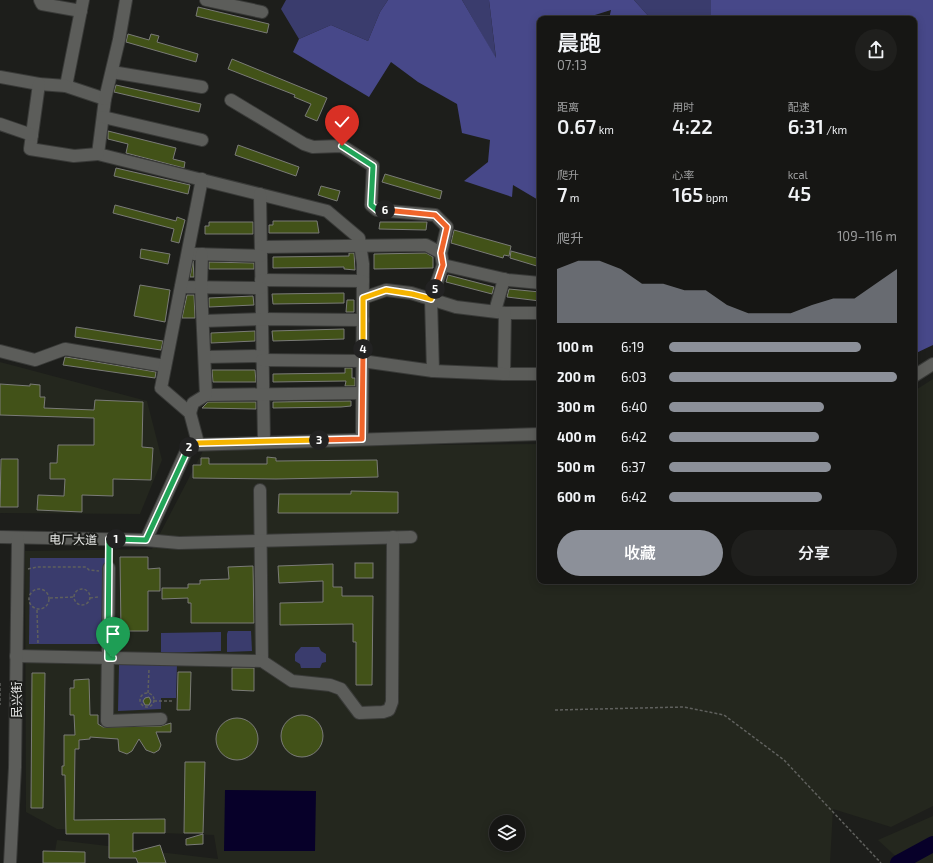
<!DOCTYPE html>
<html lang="zh">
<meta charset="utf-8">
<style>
body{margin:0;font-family:"Exo 2","Noto Sans SC",sans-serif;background:#1f1f1d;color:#f1f3f6;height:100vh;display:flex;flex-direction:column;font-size:15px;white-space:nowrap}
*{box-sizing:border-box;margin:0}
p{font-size:13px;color:#9e9fa0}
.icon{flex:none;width:22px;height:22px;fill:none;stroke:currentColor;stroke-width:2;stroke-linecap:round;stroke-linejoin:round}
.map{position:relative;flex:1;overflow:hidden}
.details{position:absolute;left:537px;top:16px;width:380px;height:568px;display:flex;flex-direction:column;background:#161614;border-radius:8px;box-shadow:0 2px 10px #0003,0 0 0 1px #353534}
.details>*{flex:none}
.buttons{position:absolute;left:489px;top:815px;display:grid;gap:8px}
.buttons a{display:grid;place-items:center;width:36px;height:36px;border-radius:50%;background:#161614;box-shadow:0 2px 10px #0003,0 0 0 1px #353534;font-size:20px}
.pin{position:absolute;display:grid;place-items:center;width:34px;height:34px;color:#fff;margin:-41px -17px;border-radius:50% 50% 50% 0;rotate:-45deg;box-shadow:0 0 4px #0007}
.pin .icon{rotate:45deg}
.km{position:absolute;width:20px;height:20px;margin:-10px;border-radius:50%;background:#222;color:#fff;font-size:11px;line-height:20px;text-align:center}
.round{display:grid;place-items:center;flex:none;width:42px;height:42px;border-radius:21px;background:#1f1f1d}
.overview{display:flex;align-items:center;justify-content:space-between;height:68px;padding:0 20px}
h1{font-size:22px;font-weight:600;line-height:30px}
.metrics{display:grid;grid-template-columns:repeat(3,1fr);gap:6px;height:68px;padding:4px 20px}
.metrics div{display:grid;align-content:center}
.metrics b{font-size:20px;font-weight:600}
.metrics small{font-size:11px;font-weight:400}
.metrics p{font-size:11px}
.chart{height:112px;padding:8px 20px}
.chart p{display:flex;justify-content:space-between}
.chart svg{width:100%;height:72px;margin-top:4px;fill:#8c9099;opacity:.7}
.button{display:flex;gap:8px;margin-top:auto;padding:8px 20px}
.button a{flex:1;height:46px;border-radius:24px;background:#8c9099;color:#fff;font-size:16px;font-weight:600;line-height:46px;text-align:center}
.button a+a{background:#1f1f1d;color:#f1f3f6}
ul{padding:0 20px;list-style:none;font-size:13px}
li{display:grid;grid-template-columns:64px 48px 1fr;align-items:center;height:30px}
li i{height:10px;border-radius:5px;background:#8c9099}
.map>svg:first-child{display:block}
</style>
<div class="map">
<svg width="933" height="863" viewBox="0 0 933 863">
<rect width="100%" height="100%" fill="#1d1e1b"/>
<g fill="#24271e" fill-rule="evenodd">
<polygon points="0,362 147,401 162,460 140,514 0,513"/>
<path d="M933,379V806L891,827L833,809L830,863H53L57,840L218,859L214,835L57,829L26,812L25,551L152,549L205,447L540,444V581H914V391ZM496,822H518V844H496Z"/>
<polygon points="933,816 933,863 903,863 878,840"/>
</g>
<g fill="#3a3c6d">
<polygon points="286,0 388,0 380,12 368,41 331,25 299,39 281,9"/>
<polygon points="462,0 489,0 496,59"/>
<polygon points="634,0 711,0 711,19 651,19"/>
<polygon points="30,558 105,558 104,644 29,644"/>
<polygon points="228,631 251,631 252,651 227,652 227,634"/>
<polygon points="221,632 221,651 161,653 161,633"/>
<polygon points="301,647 319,647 321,651 326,654 326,662 322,663 320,668 301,668 300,664 295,661 295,654"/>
<polygon points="177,664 176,698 161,698 161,709 118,711 119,665"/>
</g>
<g fill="#474889">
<polygon points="388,0 462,0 496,58 489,0 634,0 651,19 609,19 611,10 582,19 540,19 540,201 513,185 512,197 464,181 488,162 490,140 462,133 457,104 418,82 391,62 369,97 293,52 299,39 331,25 368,41 380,12"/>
<polygon points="711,0 933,0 933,345 914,354 914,19 711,19"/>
</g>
<polygon fill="#070029" points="225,790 316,791 315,851 224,851"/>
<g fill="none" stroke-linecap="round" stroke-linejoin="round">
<polyline stroke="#070029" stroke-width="16" points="898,863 933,844"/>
</g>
<g fill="#425218" stroke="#7a7b77">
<polygon points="198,7 269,24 267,33 196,16"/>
<polygon points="128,34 149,40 151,34 159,36 157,42 198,54 196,62 126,42"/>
<polygon points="232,59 327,98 317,121 305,116 311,104 294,97 295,95 228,69"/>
<polygon points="116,85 201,104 199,112 114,92"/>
<polygon points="108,131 176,148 173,159 185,162 184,168 126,153 128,144 108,139"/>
<polygon points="238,145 299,167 296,176 235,155"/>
<polygon points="116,168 190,185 188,194 114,176"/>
<polygon points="385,174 442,191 440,199 382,182"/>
<polygon points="321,186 340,191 337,201 318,195"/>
<polygon points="115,205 176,221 177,217 185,220 179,243 171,241 174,229 113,213"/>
<polygon points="273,221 317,221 319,233 269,233 269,225 273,225"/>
<polygon points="209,222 253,222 253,234 205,234 205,226 209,226"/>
<polygon points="380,222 427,222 426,230 379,229"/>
<polygon points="454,230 511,246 509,256 504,255 503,258 451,243"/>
<polygon points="141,249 170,254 168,264 140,258"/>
<polygon points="511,251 540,259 540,267 510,258"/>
<polygon points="349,253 354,253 355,270 344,269 344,267 273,268 273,257 349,256"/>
<polygon points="426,253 433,257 433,268 374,269 374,254"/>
<polygon points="193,261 194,277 190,277"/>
<polygon points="209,262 254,263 254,269 209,269"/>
<polygon points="448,275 494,287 492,294 446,282"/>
<polygon points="140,285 170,290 165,322 134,316"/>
<polygon points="509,289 540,292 540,301 507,297"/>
<polygon points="344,293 344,303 273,304 272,294"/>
<polygon points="187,295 194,295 195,318 182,318"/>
<polygon points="253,296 254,305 209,307 209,298"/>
<polygon points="347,300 354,300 354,312 346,312"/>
<polygon points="76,327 163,341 161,350 75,337"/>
<polygon points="344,329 344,339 273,341 272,331"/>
<polygon points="255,331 255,341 211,343 211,333"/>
<polygon points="65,357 66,357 156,372 155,378 63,365"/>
<polygon points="345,368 352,368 352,378 355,378 355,386 345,386 346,381 273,382 273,374 345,373"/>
<polygon points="212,370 255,370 256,382 213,382"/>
<polygon points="0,384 30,386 30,384 40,385 40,397 45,397 44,408 94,410 95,400 143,402 142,447 153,448 151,480 113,479 113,496 82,495 82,512 37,510 38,495 64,496 65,479 50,479 50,463 57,463 58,445 94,445 94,418 0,415"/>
<polygon points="351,401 351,406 341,407 273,408 273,402"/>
<polygon points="208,402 256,402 256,409 202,408"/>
<polygon points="267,457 276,458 276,461 377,460 378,477 276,479 193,478 193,465 201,465 201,458 209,458 209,464 267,464"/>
<polygon points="1,459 18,459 18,507 0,507"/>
<polygon points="351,491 398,492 398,513 278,513 279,494 351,494"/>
<polygon points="120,557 148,557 148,569 160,568 160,591 148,591 148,631 121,631"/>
<rect x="355" y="563" width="18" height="15"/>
<polygon points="333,564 333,587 342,587 342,596 373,596 372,685 356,685 356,642 353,642 353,624 280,625 280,603 323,602 323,581 279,583 278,566"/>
<polygon points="253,566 254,623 191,623 191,603 188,603 188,598 162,599 162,588 188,588 188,584 200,584 200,580 229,579 228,567"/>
<polygon points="232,668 254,668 254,691 232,690"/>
<polygon points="178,672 191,672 190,710 177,710"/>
<polygon points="32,673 45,673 43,808 31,808"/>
<polygon points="89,679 90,715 98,715 98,724 103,727 161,726 171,723 171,732 156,732 161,745 159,750 154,753 146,750 139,739 132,751 127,754 119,751 118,739 90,737 90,739 79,740 79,749 75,749 74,820 165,819 165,833 133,833 133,852 160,845 166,863 138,863 136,858 109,858 109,834 66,834 65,775 62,775 62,766 64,766 64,735 75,735 74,715 70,715 70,688 74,688 74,680"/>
<polygon points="149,697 151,701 149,705 145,705 143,701 145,698"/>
<circle cx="302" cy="736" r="21"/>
<circle cx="237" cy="739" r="21"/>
<polygon points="185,762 205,762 203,833 184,833"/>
<polygon points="203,834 203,844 186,845 186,839"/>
<polygon points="43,851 85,852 85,863 43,863"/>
</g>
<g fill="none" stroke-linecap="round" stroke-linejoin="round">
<g stroke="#393a38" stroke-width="14">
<g id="minor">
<polyline points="40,0 42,4 81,11"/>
<polyline points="83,0 66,86 105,99 98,154 327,211 359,238 363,264 362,439"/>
<polyline points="206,0 262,12"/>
<polyline points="112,72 202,87"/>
<polyline points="0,77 39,84 66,86"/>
<polyline points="39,84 30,149 74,156 98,154"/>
<polyline points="105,99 119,40 126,0"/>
<polyline points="231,100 304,144 313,147 342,146 373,166 371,205 377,210 435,215 447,227 441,253"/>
<polyline points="103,117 202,140"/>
<polyline points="0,124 32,135"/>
<polyline points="260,194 264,442"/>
<polyline points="261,247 426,245 441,253 443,265 508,280 540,283"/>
<polyline points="194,254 261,256"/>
<polyline points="261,280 363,281"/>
<polyline points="181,287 261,288"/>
<polyline points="363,298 386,290 411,293 456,307 505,313 540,313"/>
<polyline points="495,311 504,279"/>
<polyline points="505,313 504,374 540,374"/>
<polyline points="203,321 262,319 363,320"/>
<polyline points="0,351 35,360 65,349 165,366"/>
<polyline points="205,357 262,356"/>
<polyline points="262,360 362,361 433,371 504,374"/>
<polyline points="433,371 431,299 443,265"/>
<polyline points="914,376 933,364"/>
<polyline points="206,395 362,393"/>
<polyline points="190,413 193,403 206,395 201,287 202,254"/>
<polyline points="198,443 190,413 161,388 202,179"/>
<polyline points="260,490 262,661"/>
<polyline points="0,537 146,540 179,543 411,537"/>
<polyline points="146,540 189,445 540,434"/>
<polyline points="109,568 107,721 161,719"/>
<polyline points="16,656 262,661 292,681 330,685 341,689 359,713 383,712 389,710 392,702 393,537"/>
<polyline points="10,863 15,767 18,538"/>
</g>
</g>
<g stroke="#5f605d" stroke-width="1.5" stroke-dasharray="3 2" stroke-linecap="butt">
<polyline points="109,558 109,550"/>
<polyline points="28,569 37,567 86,567 89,570 99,571"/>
<circle cx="39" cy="599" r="10"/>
<circle cx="82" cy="597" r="8"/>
<polyline points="50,598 74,597"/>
<polyline points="90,598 98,597"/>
<polyline points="37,610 38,644"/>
<polyline points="0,683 0,705"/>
<polyline points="148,693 149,669"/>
<circle cx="147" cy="700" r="7"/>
<polyline points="154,701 174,701"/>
<polyline points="555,710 684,707 724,715 784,760 881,863"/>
</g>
<use href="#minor" stroke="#5c5d5a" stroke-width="12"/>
</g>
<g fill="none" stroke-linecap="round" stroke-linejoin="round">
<g stroke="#fff" stroke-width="8">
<polyline id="split-1" points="113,658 108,658 109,539 116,539"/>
</g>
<g stroke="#fff" stroke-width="8">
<polyline id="split-2" points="116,539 146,540 189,447"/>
</g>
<g stroke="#fff" stroke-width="8">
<polyline id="split-3" points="189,447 198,443 319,440"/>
</g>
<g stroke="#fff" stroke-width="8">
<polyline id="split-4" points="319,440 362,439 363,349"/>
</g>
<g stroke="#fff" stroke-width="8">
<polyline id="split-5" points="363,349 363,298 386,290 412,294 431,299 435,289"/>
</g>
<g stroke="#fff" stroke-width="8">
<polyline id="split-6" points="385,210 435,215 447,227 441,253 443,265 435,289"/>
</g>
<g stroke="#fff" stroke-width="8">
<polyline id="split-7" points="342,146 373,166 371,205 377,210 385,210"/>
</g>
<use href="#split-1" stroke="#22a559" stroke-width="5"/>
<use href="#split-2" stroke="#22a559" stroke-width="5"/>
<use href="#split-3" stroke="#f5b400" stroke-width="5"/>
<use href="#split-4" stroke="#f0652b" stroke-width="5"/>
<use href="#split-5" stroke="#f5b400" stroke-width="5"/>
<use href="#split-6" stroke="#f0652b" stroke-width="5"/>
<use href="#split-7" stroke="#22a559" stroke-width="5"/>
</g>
<g text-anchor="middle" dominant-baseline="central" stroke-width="4" stroke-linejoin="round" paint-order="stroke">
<g font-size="12" fill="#e9eae8" stroke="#1d1e1b">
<text transform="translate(73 539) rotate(1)">电厂大道</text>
<text transform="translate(16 700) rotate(-90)">民兴街</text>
</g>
</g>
</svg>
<div class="buttons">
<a><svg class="icon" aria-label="layers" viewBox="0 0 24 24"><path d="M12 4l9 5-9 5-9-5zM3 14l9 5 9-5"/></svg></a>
</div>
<div class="pin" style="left:113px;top:658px;background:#1e9e55"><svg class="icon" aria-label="arrive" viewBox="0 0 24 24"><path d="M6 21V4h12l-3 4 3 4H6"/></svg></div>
<div class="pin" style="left:342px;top:146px;background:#d93025"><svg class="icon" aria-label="check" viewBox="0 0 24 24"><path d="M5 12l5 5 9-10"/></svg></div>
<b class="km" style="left:116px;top:539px">1</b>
<b class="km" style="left:189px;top:447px">2</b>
<b class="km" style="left:319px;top:440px">3</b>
<b class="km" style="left:363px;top:349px">4</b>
<b class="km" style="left:435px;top:289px">5</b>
<b class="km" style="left:385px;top:210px">6</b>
<section class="details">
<div class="overview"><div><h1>晨跑</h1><p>07:13</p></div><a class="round"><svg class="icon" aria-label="share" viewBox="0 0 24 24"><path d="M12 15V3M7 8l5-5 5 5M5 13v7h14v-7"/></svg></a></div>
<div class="metrics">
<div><p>距离</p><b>0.67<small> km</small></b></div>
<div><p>用时</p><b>4:22</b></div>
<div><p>配速</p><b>6:31<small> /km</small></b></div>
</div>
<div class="metrics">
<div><p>爬升</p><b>7<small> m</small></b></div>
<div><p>心率</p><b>165<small> bpm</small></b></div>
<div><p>kcal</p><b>45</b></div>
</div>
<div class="chart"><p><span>爬升</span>109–116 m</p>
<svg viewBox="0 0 160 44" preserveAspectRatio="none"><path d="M0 44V11L10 6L20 6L30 11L40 20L50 20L60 24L70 24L80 33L90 38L100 38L110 38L120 33L130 29L140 29L150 20L160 11V44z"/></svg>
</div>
<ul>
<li><b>100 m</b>6:19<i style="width:84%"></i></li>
<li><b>200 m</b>6:03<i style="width:100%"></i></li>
<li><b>300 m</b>6:40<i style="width:68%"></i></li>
<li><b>400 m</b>6:42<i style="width:66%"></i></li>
<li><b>500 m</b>6:37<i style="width:71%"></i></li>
<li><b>600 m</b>6:42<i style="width:67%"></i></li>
</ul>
<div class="button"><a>收藏</a><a>分享</a></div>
</section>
</div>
